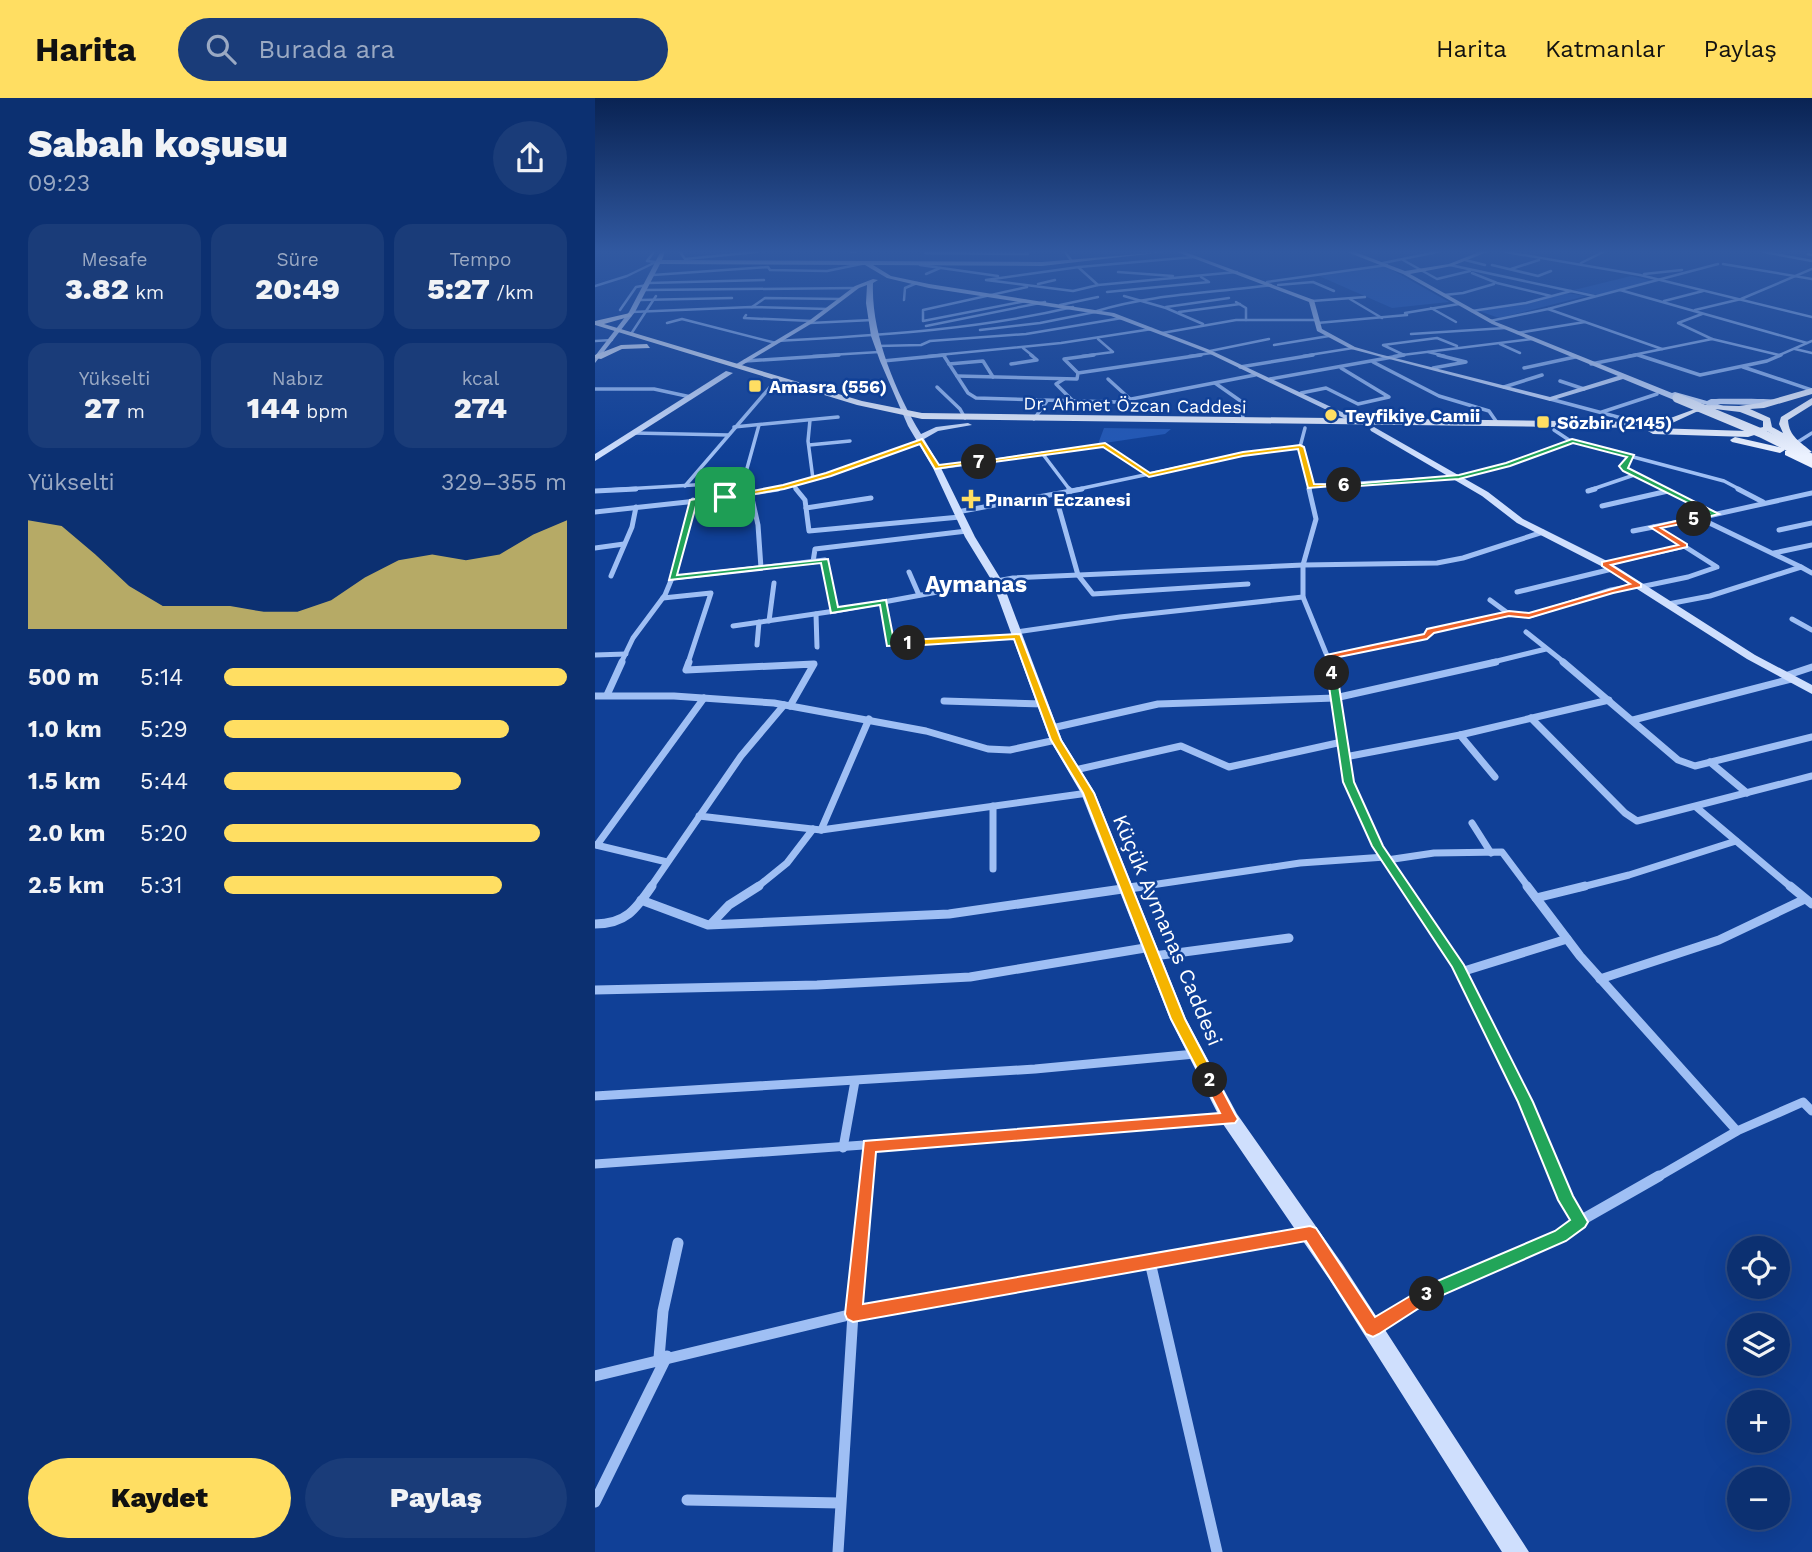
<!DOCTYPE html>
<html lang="tr">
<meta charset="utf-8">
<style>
body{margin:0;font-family:"Work Sans",sans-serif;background:#1a3c79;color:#f1f3f6;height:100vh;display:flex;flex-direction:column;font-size:26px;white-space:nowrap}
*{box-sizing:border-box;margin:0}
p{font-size:23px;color:#9aa9c3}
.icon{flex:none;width:38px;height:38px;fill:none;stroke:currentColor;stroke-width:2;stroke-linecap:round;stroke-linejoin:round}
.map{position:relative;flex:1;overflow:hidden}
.sheet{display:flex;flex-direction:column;background:#0c3071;width:595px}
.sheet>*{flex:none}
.fabs{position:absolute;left:1132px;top:1138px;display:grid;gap:14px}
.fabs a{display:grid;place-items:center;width:63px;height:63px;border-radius:50%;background:#0c3071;box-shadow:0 7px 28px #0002,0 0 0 2px #2c4b84;font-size:35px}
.pin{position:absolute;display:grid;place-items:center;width:60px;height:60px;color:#fff;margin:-30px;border-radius:14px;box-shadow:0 4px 10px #0006}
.km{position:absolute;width:35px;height:35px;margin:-18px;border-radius:50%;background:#222;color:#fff;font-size:19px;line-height:35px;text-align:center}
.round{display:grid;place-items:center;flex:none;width:74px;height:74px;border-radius:37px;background:#1a3c79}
.summary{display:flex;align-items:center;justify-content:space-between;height:119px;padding:0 28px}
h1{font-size:38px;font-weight:800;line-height:52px}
.figures{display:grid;grid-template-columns:repeat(3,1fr);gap:10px;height:119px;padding:7px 28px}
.figures div{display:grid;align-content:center;border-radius:18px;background:#1a3c79;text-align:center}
.figures b{font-size:30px;font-weight:800}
.figures small{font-size:19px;font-weight:400}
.figures p{font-size:19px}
.chart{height:196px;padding:14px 28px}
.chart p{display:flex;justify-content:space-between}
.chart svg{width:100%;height:126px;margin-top:7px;fill:#ffde62;opacity:.7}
.button{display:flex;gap:14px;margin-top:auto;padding:14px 28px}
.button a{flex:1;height:80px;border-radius:42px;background:#ffde62;color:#111;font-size:28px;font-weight:800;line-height:80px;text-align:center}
.button a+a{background:#1a3c79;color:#f1f3f6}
ul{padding:0 28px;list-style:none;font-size:23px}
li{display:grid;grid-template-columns:112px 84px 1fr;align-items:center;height:52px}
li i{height:18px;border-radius:9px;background:#ffde62}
header{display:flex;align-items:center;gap:42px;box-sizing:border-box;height:98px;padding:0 35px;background:#ffde62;color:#111}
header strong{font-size:33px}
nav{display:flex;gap:38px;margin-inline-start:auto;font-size:24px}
.search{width:490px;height:63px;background:#1a3c79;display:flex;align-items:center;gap:18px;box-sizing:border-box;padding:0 24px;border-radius:38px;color:#9aa9c3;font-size:26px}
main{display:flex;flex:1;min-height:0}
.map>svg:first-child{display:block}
</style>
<header>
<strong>Harita</strong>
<div class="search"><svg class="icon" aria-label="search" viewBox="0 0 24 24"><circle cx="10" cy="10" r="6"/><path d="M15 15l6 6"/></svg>Burada ara</div>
<nav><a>Harita</a><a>Katmanlar</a><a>Paylaş</a></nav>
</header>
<main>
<section class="sheet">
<div class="summary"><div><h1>Sabah koşusu</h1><p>09:23</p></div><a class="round"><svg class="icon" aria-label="share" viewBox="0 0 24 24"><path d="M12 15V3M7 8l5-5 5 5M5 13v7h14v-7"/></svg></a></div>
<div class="figures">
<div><p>Mesafe</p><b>3.82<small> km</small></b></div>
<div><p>Süre</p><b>20:49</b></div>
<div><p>Tempo</p><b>5:27<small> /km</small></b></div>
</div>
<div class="figures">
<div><p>Yükselti</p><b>27<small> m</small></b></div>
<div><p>Nabız</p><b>144<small> bpm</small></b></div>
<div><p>kcal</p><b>274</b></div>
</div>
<div class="chart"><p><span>Yükselti</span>329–355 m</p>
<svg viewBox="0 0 160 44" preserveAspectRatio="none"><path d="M0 44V6L10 8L20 18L30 29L40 36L50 36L60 36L70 38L80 38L90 34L100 26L110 20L120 18L130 20L140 18L150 11L160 6V44z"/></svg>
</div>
<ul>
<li><b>500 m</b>5:14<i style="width:100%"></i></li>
<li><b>1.0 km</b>5:29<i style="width:83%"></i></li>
<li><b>1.5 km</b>5:44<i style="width:69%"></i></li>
<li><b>2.0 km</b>5:20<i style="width:92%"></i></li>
<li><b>2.5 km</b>5:31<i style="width:81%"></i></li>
</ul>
<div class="button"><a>Kaydet</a><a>Paylaş</a></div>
</section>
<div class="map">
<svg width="1217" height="1454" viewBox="0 0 1217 1454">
<rect width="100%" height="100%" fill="#104097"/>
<g fill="#2258b6">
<polygon points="790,168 854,204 797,210 724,178"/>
<polygon points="1036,178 1058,183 1002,197 979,192"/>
<polygon points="972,195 991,198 904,220 884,213 932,206"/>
<polygon points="509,330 576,331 570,336 503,346"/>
</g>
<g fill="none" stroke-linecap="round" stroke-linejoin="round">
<g stroke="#9fbff4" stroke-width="2.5">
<polyline points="59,154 52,163 61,164"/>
<polyline points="85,154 90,161 162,154"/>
<polyline points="256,154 261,154"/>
<polyline points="470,154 476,162"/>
<polyline points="911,154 1045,177 1217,219"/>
<polyline points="1169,154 1217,163"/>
<polyline points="330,155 433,156 431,154"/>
<polyline points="1213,156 1217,157"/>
<polyline points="599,159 484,169 391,182 478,193 503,187 642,174"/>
<polyline points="808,162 842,181 875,173"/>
<polyline points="870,162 890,167"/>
<polyline points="788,165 842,154"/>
<polyline points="986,165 1008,154"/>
<polyline points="1128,166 1217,181"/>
<polyline points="325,167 403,178"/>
<polyline points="855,167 999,198"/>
<polyline points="897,167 943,178 956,173"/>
<polyline points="483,169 503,187"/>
<polyline points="916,171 944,162"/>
<polyline points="523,174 578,178"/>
<polyline points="877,175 902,185 956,198"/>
<polyline points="331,176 345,170"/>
<polyline points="1049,176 1087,172"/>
<polyline points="58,177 173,169 175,172 232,173 271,165"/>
<polyline points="672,184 792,167"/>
<polyline points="53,185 169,182"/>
<polyline points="443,186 460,182"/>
<polyline points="683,187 718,184 739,193"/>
<polyline points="0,188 32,178 65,162"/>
<polyline points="50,192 261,190"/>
<polyline points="1025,192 1212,245"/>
<polyline points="512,194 614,184 606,179"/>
<polyline points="849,197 868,195 899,186"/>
<polyline points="529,198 571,210 608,226"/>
<polyline points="755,201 787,220"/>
<polyline points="45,202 137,200"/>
<polyline points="309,202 310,190 322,185"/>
<polyline points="431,203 328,223 328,212 432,189"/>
<polyline points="717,203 770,199"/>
<polyline points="1069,203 1108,193"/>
<polyline points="641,204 651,210 651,222"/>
<polyline points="465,207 503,199"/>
<polyline points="157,209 170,200 246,201"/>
<polyline points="571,209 634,200"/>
<polyline points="836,210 861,224"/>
<polyline points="953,211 1067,251"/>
<polyline points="25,212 41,189 52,187"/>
<polyline points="1100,212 1146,201 1217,171"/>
<path d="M502,213C556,196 619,195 676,187"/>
<polyline points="877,213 931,205 976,193"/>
<polyline points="37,214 156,209 233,211"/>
<polyline points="584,214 645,206"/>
<polyline points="151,217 149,220 217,223"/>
<polyline points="895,223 953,211 1123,166"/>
<polyline points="72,225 87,221 181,245"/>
<polyline points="215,225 277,222"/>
<polyline points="722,225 812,217 810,215 864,206"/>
<polyline points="331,228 450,204"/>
<polyline points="385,232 445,225 505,213"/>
<polyline points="567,235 641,222 721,222"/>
<polyline points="922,235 990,224"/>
<polyline points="36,236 61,198"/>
<polyline points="816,236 910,230"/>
<polyline points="1117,241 1184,257"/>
<polyline points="0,243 17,242"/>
<path d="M184,243C283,237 381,232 478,209"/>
<polyline points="905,246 925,255"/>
<polyline points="679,247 734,238"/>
<polyline points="282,248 326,247 335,243 431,236 527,220"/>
<polyline points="428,250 438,258"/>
<polyline points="1200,251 1217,255"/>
<polyline points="615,253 674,241"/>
<polyline points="833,254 850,258"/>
<polyline points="809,257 788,247 842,240 862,248"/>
<polyline points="1043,257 1047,258"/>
<polyline points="218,258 284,254"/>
<polyline points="333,258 466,245 557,231"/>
<polyline points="487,258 518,254 503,241"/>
<polyline points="594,258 617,255"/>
<polyline points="708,258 758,250"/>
<polyline points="799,258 937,241"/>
<polyline points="1033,258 1117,241 1083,225 1107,216"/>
<polyline points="1182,258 1217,243"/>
</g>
<g stroke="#9fbff4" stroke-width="3.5">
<polyline points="1043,257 1105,277 1172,263 1186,257"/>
<polyline points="349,258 373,295 381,300 521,304 660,277"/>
<polyline points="150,263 244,257"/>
<polyline points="288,263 350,257"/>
<polyline points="778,264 844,298 894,313 903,326"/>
<polyline points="354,266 388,263 398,279"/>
<polyline points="416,266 442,262 436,257"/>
<polyline points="996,266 1041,257"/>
<polyline points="645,269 718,257"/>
<polyline points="1148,269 1217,292"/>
<polyline points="838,270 871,264 843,257"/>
<polyline points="929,270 980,259"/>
<polyline points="483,275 469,261 499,257"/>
<polyline points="362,278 482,281 483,275 606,257"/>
<polyline points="469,281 461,286 479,304"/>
<polyline points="513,281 535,301"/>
<polyline points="675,281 809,257"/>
<polyline points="965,283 989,291"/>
<polyline points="620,285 647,304 648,323"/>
<polyline points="342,289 365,311 370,320"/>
<polyline points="909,289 947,277"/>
<polyline points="0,291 59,291 96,299"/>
<polyline points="706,295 731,290 763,306 794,299 746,270"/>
<polyline points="955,301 1049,326"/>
<polyline points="1007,314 1062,296"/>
<polyline points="439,321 452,303"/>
<polyline points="215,322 213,343 218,381"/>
<polyline points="139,329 243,319"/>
<polyline points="710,330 705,349 715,392"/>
<polyline points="959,332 974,342 1129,383 1146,392"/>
<polyline points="39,335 133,337"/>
<polyline points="214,347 255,343"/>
<polyline points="1198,347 1217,335"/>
<polyline points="447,355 475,392"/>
<polyline points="1037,359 1028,368 1030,371 1073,392"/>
<polyline points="342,370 510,347 554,377"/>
<polyline points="151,374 164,327"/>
<polyline points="198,387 202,392"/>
<polyline points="90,388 177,287"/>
<polyline points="716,388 864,379 913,366 977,343"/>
<polyline points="12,392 133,385 131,392"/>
<polyline points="175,392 225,379 327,343"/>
<polyline points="479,392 648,356 705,349"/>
<polyline points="995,392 1042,376"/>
</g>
<g stroke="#9fbff4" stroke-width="5">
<polyline points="201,391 210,402 214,433 365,419"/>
<polyline points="474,391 476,393"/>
<polyline points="714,391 721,421 708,467 708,499 735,565"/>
<polyline points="1069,391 1120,416"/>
<polyline points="1143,391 1168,404"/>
<polyline points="0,393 41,391"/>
<polyline points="993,393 1000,391"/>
<polyline points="156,396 163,427 166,470"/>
<polyline points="460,396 483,477 498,496 653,486"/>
<polyline points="130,399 132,391"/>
<polyline points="1007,408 1073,393"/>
<polyline points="211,410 276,400"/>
<polyline points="0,414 120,401 183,391"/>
<polyline points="362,414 487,391"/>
<polyline points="1184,432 1217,425"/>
<polyline points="1038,433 1104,420"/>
<polyline points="0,450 29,446"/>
<polyline points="1179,455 1217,447"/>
<polyline points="218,464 220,451 372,433"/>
<polyline points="1010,466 1090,448"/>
<polyline points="1206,469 1104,420 1217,395"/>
<polyline points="314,474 324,497"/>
<polyline points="16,478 37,429 41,409"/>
<polyline points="77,480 230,462 240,513"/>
<polyline points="1045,489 1093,479 1122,469 1059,429"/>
<polyline points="922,494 1017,471"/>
<polyline points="68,500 116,495 93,565"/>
<polyline points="895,502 914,516"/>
<polyline points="288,504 295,546 422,538"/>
<polyline points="1073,506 1115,498 1206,469 1217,475"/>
<polyline points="221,516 222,549"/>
<polyline points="1197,521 1217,532"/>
<polyline points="174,523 179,485"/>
<polyline points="138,528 240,513 418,480 708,467 842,465 868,460 948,434"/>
<polyline points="421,534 525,519 708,499"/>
<polyline points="931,534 970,565"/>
<polyline points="162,547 164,524"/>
<polyline points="0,557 31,556"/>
<polyline points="734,559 832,538 835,533 914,516 934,518 1016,492 1043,487"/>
<polyline points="26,565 38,540 70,497 82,468 98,402"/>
<polyline points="894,565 951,551"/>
</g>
<g stroke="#9fbff4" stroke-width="7">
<polyline points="94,564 91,572 219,566 195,608"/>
<polyline points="735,564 753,684 782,748 810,790"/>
<polyline points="968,564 1083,662 1100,668 1217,639"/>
<polyline points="1190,578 1217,569"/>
<polyline points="12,597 27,564"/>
<polyline points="0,598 79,598 179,605 331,633 393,651 415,652 461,642"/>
<polyline points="349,603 448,606"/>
<polyline points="936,620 1030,715 1042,723 1217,678"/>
<polyline points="1038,622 1196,581"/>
<polyline points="457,630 563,606 740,600 901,564"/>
<polyline points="865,637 900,679"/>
<polyline points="750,659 865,637 1014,602"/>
<polyline points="1115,664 1152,695"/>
<polyline points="480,672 586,648 634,669 747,644"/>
<polyline points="398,708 398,771"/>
<polyline points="1101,709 1197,790"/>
<polyline points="104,718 226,732 493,695"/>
<polyline points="877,725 896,755"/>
<polyline points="226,732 274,621"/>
<polyline points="1,747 72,764"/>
<polyline points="2,747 109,600"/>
<polyline points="792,762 839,755 907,754 934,790"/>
<polyline points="55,790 146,658 189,607"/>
<polyline points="161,790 192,765 218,731"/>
<polyline points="536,790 705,765 790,759"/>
<polyline points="983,790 1034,777 1141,743"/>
</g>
<g stroke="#9fbff4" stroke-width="9">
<polyline points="809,788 863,867 930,1004 962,1080"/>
<polyline points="932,788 985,858 1142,1033"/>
<polyline points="1195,788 1217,806"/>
<polyline points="941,800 990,788"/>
<polyline points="46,802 113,827 354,816 548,788"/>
<path d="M0,826C31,826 41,811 57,788"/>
<polyline points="116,826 134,807 164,788"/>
<polyline points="559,858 694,840"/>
<polyline points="866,874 972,841"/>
<polyline points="1005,881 1124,842 1210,801"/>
<polyline points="0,892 222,887 375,879 556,849"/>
<polyline points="0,998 440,971 600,956"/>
<polyline points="248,1050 260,983"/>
<polyline points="0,1066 635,1021"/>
<polyline points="271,1080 274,1048"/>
<polyline points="1061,1080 1142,1033 1208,1004 1217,1013"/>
</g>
<g stroke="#9fbff4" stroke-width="11">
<polyline points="961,1078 971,1102 985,1123"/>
<polyline points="555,1164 622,1454"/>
<polyline points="778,1230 840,1190 965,1138 985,1123 1064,1078"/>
<polyline points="64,1260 68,1213 83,1145"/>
<polyline points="0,1278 258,1216 713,1136"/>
<polyline points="92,1402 245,1405"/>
<polyline points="0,1404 72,1258"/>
<polyline points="243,1454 258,1216 271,1078"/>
</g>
<g fill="#cfdffd" fill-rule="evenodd">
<polygon points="70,154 67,162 447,164 570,154 447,168 278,167 296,178 334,186 519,215 615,252 768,324 761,326 611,254 516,218 334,190 292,180 270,167 65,166 40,214 0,265 0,258 34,214 65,155"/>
<path d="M582,154H590L719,202L727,231L760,249L784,256L955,299L1023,278L897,226L808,176L752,154H760L810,173L854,166L884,154H892L857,168L815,176L901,224L1077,295L1080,294L1112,303L1116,301C1129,301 1179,300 1187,303L1162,307L1123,306L1131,309L1127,311L1086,300L1079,302L1028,281L955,303L756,251L722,233L714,204Z"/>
<path d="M278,181L283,182L278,185C276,235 300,293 326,336L341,329L373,325L377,327L343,333L329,341L346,370L380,439L407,483L467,642L500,695L591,921L642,1016L748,1167L934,1454H907L734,1181L628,1026L575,921L486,695L455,642L397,483L370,439L338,370L313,328L285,263L276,238L271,205L272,187L264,190L219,224L144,269L138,268L215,222L260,188Z"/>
<polygon points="131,273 138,275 0,363 0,356"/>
<polygon points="779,329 893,394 928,421 1014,464 1160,557 1217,587 1217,596 1152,561 1006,468 922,425 887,398 776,333 775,331"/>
</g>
<g fill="#ecf2ff" fill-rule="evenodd">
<path d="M35,215L37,218L9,226L267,303L327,315L1045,324L1070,322L1111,307L1144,308L1165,305L1217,290V296L1169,310L1155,311L1175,320L1177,329L1188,335L1184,326L1186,319L1217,300V307L1193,322C1194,339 1206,344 1217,354L1209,356L1172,333L1153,339L1058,336L1053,333L1058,330L1153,333L1168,329V323L1145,314L1120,311L1101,314L1075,326L1045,330L327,321L262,307L0,227V223Z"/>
<polygon points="52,246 55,250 27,251 6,261 0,260 0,257 26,247"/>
<polygon points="1140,339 1188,350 1190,352 1185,355 1137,344 1135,342"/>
<polygon points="1193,352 1217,363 1217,370 1190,357 1190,353"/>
</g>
<polyline stroke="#ecf2ff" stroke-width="9" points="1082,300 1166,335 1216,360"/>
</g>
<linearGradient id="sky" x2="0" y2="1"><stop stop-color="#092353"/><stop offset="0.43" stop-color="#3159a1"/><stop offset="1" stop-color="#3159a1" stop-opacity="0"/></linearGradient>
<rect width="1217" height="358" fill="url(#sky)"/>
<polygon fill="#22a559" stroke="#fff" stroke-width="2" points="130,396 133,400 102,404 82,477 233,461 243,509 291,502 299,543 313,542 317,545 316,547 292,548 285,507 236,515 226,465 74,482 95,402"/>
<polygon fill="#f5b400" stroke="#fff" stroke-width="2" points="425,536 466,642 499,695 590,921 622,982 620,986 610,986 576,921 488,695 456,642 419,541 313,548 308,545 313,542"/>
<polygon fill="#f0652b" stroke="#fff" stroke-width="2" points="615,976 620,978 640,1016 643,1021 640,1025 281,1054 268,1206 715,1128 721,1130 780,1219 832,1188 838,1190 840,1196 838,1201 784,1236 778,1239 771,1236 711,1143 258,1224 252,1221 250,1216 269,1043 625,1015 608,982"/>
<polygon fill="#22a559" stroke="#fff" stroke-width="2" points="737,572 742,575 759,684 788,748 869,867 938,1004 978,1098 993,1124 990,1129 971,1143 832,1204 826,1201 823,1196 826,1190 960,1133 975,1122 963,1102 923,1004 857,869 777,748 748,684 732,575"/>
<polygon fill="#f0652b" stroke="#fff" stroke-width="2" points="1099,419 1101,423 1066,430 1092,446 1092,449 1016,467 1046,486 1046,489 1018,495 934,520 914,518 839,535 832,541 739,560 742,575 737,578 732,575 731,557 829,536 832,531 914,513 934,515 1035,486 1007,468 1007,464 1083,447 1055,429"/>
<polygon fill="#22a559" stroke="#fff" stroke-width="2" points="977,341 1039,357 1033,370 1124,416 1096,423 1096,419 1113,415 1028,373 1024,368 1032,359 978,345 915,368 864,381 749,389 745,387 864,377 911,365"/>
<polygon fill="#f5b400" stroke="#fff" stroke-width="2" points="510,345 555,375 648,354 705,347 709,349 719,386 752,387 713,390 703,351 648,358 554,379 508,349 384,366 381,364"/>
<polygon fill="#f5b400" stroke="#fff" stroke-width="2" points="327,341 344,367 384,362 388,364 340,371 325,346 236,378 189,391 130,401 127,399 188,387 231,375"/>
<g fill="#ffde62" stroke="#104097" stroke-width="2.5">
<rect x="153" y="281" width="14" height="14" rx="3.5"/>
<circle cx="736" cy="317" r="7"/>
<rect x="941" y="317" width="14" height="14" rx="3.5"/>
<path d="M372.5 390.5h7v7h7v7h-7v7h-7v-7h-7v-7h7z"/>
</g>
<g text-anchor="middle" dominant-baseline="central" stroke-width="5" stroke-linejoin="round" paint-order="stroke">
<g font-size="18" font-weight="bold" fill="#fff" stroke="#104097" text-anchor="start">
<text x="174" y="288">Amasra (556)</text>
<text x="750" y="317">Teyfikiye Camii</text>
<text x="962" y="324">Sözbir (2145)</text>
<text x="390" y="401">Pınarın Eczanesi</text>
</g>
<g font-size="18" fill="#fff" stroke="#104097">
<text transform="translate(540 307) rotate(1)">Dr. Ahmet Özcan Caddesi</text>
</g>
<g font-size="21" fill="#fff" stroke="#104097">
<text transform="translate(573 832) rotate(67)">Küçük Aymanas Caddesi</text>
</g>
<g font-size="23" font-weight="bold" fill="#fff" stroke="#104097">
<text x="381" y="486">Aymanas</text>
</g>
</g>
</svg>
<div class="fabs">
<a><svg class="icon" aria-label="locate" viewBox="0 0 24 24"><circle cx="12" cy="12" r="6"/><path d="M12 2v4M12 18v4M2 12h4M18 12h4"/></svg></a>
<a><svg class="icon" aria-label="layers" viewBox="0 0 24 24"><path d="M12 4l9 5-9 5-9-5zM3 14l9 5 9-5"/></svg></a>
<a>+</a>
<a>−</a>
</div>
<div class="pin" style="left:130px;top:399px;background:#1e9e55"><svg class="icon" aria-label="arrive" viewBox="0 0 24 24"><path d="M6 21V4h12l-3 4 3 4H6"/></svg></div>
<b class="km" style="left:313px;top:545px">1</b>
<b class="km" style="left:615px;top:982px">2</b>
<b class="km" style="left:832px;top:1196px">3</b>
<b class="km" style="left:737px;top:575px">4</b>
<b class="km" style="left:1099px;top:421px">5</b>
<b class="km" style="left:749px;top:387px">6</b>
<b class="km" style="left:384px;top:364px">7</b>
</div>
</main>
